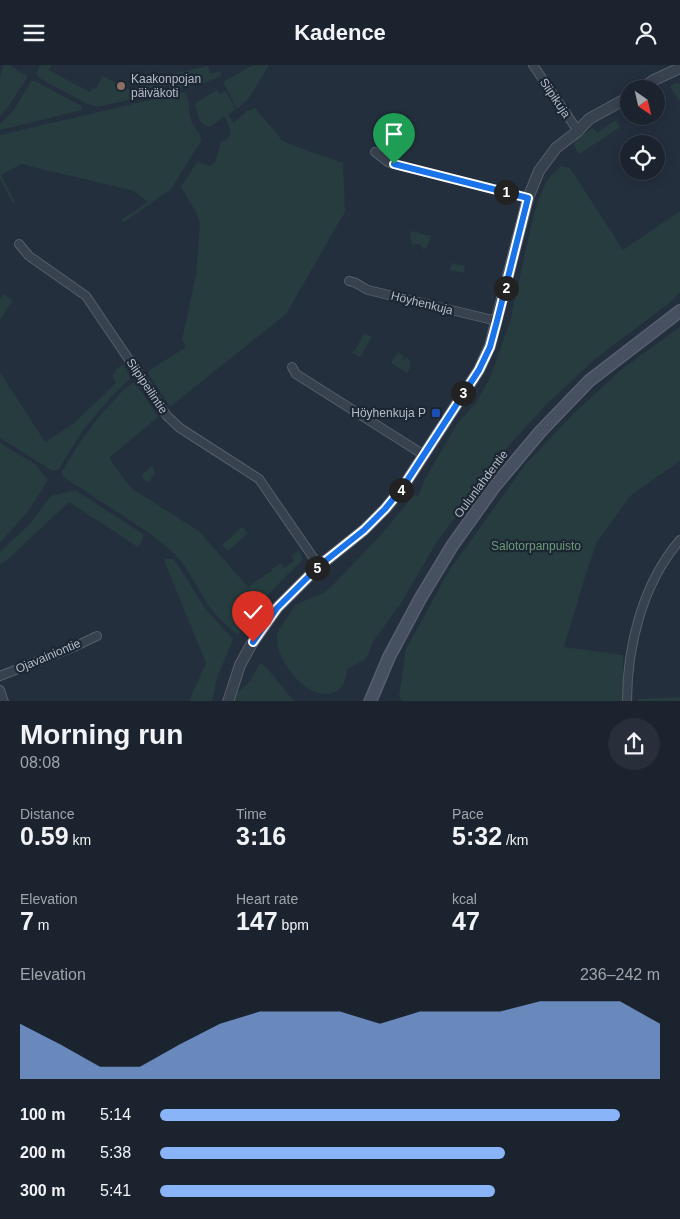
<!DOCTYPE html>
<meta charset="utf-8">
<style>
body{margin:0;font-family:Arial,sans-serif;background:#282f3a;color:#f1f3f6;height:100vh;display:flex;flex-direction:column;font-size:19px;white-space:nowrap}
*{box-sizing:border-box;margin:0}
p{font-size:16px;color:#a0a4aa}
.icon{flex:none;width:28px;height:28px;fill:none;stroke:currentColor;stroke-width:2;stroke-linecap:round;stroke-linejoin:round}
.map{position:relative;height:636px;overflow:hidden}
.details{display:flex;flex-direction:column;background:#1b232e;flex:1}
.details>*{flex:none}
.needle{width:32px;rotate:146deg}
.fabs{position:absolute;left:620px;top:15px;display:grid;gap:10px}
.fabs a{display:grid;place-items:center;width:45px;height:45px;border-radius:50%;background:#1b232e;box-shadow:0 2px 12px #0003,0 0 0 1px #39404a;font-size:25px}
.pin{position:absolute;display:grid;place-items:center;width:42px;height:42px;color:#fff;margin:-51px -21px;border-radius:50% 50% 50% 0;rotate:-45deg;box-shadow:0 0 5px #0007}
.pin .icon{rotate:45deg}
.km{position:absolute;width:25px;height:25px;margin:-12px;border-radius:50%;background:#222;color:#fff;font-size:14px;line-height:25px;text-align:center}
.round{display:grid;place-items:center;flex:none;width:52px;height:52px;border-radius:26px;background:#282f3a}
.headline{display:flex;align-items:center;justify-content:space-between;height:85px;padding:0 20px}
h1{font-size:28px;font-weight:600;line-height:38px}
.metrics{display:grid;grid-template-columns:repeat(3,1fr);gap:8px;height:85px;padding:5px 20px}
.metrics div{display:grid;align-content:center}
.metrics b{font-size:25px;font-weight:600}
.metrics small{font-size:14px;font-weight:400}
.metrics p{font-size:14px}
.chart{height:140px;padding:10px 20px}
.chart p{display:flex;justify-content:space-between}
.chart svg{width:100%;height:90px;margin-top:5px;fill:#8ab4f8;opacity:.7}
ul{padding:0 20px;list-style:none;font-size:16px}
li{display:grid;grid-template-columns:80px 60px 1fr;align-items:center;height:38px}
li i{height:12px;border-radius:6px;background:#8ab4f8}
header{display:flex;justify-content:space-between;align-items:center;height:65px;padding:0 20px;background:#1b232e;font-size:22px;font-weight:600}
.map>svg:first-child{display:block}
</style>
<header><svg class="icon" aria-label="menu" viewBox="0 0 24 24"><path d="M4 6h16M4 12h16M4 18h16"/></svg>Kadence<svg class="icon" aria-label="person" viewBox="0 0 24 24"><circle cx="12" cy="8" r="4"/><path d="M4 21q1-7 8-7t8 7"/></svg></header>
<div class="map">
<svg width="680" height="637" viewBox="0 0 680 637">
<rect width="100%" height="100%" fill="#242f3e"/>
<g fill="#263c3f">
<polygon points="4,0 8,0 26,10 27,13 8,42 0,51 0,12"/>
<polygon points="40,0 51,0 49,5 90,27 93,23 96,24 103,11 132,26 139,24 138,17 157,13 159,19 164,18 165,24 164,27 102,41 96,41 87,39 39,13 36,9"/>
<polygon points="253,0 269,0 249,33 237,44 223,17"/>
<polygon points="208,1 210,9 221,6 221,11 205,18 171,25 168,17 173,16 171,9"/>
<polygon points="31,16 35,16 82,41 82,45 0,65 0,59 14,45"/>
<polygon points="678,17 680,20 680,37 670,21"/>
<path d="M216,25L220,29L226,26L235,44L228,50L234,58L247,46L255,43L282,75L289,79L343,98L345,147L286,249L170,342L148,308L150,305L186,282L182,275L196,210L200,159L196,147L181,122L197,97L211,101L216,95L221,76L227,75C233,65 229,60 224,51L210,62C198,59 198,51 195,39Z"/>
<path d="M184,27C191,34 188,49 192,58C195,65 202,69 201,76L171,124L124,157L121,155L148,137L134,126L21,99L1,110L15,137H12L0,114V70Z"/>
<polygon points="616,55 620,62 581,88 578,88 574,80 575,75 593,63 597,68"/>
<path d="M561,101L570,103L623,185L680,146V227L673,235L595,294L548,338L510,379L436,478L403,535L373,577L366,594L347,604C346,614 344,623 335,627C312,637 287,607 280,588C277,582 277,574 277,568L295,540L323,528L330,523L379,472L414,430L418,431L424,416L457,359L476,338L489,315L510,257L531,161L539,133L548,114Z"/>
<path d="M411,166L431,171C429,176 428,183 423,185L422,181L418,179L412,180L410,171Z"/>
<polygon points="452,198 465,201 464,208 450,205"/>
<polygon points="3,229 13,235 0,255 0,234"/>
<polygon points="680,262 680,396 631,430 596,479 584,515 564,582 623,590 623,636 402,637 399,631 406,584 450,504 525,400 574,348 622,304"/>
<polygon points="364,268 372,272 360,292 352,288 354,285 355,286"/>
<polygon points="398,287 404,291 402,295 403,296 406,292 410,295 410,303 407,308 391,298"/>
<polygon points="123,299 131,313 111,332 84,364 58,405 53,406 0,373 0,307 45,377 73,359 116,318 112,311 116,307 115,305"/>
<path d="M135,317L158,352L109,393L131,423L199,466L248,522L272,505V504L281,498L284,503L294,496L291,491L299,485L303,495C278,518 257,540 239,568L237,569L227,561L210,543L186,503L173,487L149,468L62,411V407C78,379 94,355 117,332C122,327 127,320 135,317Z"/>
<polygon points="0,378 35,399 48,415 29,445 0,478"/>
<polygon points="152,401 155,408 149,417 145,416 141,410"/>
<polygon points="75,425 143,469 143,474 138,482 69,437 6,496 0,499 0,487 29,460 51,431"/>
<polygon points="242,462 248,468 228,486 222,480"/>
<polygon points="165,494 172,494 175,496 207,546 233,574 217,613 212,636 189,636 206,598 164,495"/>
<polygon points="260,598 266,602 294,636 234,636 236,629 250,616"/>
<polygon points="680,632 680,636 638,636 638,634"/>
</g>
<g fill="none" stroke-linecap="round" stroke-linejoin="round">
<g stroke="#565f6c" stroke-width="10">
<g id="minor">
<polyline points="533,0 578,66"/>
<polyline points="375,87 388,97 394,99 528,133"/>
<polyline points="19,179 29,191 86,231 167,351 180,363 259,414 319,501"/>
<path d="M349,216C357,217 361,222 368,225L497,256"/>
<polyline points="292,302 296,309 424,390"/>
<polyline points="0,611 76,581 97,571"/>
<polyline points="0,625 4,637"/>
<path d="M627,637C627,580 643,518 680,475"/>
</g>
</g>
<g stroke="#565f6c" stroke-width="12">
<g id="tertiary">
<polyline points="641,24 654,15 680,3"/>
<polyline points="228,637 240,600 251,580 277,543 319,501 364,465 385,444 403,422 479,305 490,281 528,133 539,106 556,83 578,66 589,54 629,32"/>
</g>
</g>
<g stroke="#565f6c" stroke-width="14">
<polyline id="secondary" points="370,637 389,592 420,534 452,481 494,422 540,367 589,316 680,246"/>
</g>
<use href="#minor" stroke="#38414e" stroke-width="8"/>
<use href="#tertiary" stroke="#38414e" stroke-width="10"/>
<use href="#secondary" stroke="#465061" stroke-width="11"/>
</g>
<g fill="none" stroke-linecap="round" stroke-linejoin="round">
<g stroke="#fff" stroke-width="10">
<polyline id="route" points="253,577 277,543 319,501 364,465 385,444 403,422 479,305 490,282 497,256 528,133 394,99"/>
</g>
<use href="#route" stroke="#1a73e8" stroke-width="6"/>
</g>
<circle fill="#8d6e63" stroke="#1d2633" stroke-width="2" cx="121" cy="21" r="5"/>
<rect fill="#1a4fb4" stroke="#1d2633" stroke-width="2" x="431" y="343" width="10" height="10" rx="2.5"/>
<g text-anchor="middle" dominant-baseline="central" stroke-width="4.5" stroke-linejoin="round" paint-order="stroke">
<g font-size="12" fill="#b4bcc9" stroke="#1d2633" text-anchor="start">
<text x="131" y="14">Kaakonpojan<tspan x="131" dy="14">päiväkoti</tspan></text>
<text x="426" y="348" text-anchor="end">Höyhenkuja P</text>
</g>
<g font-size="12" fill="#b4bcc9" stroke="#1d2633">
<text transform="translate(555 33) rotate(56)">Siipikuja</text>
<text transform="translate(422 238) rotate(14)">Höyhenkuja</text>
<text transform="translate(147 321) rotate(56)">Siipipeilintie</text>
<text transform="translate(481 419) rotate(-53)">Oulunlahdentie</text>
<text transform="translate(48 591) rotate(-23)">Ojavainiontie</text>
</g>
<g font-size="12" fill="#6b9a76" stroke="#1d2633">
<text x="536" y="481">Salotorpanpuisto</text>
</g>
</g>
</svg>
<div class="fabs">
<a><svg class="needle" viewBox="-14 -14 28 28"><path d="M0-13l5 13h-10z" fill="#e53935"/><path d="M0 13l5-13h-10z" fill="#a0a4aa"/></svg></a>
<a><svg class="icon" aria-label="locate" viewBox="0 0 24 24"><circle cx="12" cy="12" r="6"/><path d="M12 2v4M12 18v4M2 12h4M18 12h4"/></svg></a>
</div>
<div class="pin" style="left:394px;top:99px;background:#1e9e55"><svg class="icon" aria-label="arrive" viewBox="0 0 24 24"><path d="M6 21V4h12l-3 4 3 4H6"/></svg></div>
<div class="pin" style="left:253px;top:577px;background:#d93025"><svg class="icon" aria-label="check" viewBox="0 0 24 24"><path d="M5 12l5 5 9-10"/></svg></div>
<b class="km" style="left:506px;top:127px">1</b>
<b class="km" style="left:506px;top:223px">2</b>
<b class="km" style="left:463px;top:328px">3</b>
<b class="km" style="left:401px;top:425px">4</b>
<b class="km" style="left:317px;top:503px">5</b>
</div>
<section class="details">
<div class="headline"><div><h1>Morning run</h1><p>08:08</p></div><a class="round"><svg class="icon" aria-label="share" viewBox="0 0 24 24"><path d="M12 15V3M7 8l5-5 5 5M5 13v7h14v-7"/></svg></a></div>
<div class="metrics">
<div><p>Distance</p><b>0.59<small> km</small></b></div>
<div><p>Time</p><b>3:16</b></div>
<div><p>Pace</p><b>5:32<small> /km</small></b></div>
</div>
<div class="metrics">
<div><p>Elevation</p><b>7<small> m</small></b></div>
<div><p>Heart rate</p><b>147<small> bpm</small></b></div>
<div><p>kcal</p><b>47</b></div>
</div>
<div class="chart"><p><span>Elevation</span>236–242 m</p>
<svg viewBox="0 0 160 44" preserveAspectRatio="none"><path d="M0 44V17L10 27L20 38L30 38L40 27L50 17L60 11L70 11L80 11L90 17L100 11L110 11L120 11L130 6L140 6L150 6L160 17V44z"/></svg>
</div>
<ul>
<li><b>100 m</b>5:14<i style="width:92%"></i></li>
<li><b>200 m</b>5:38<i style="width:69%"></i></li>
<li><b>300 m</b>5:41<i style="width:67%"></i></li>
</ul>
</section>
